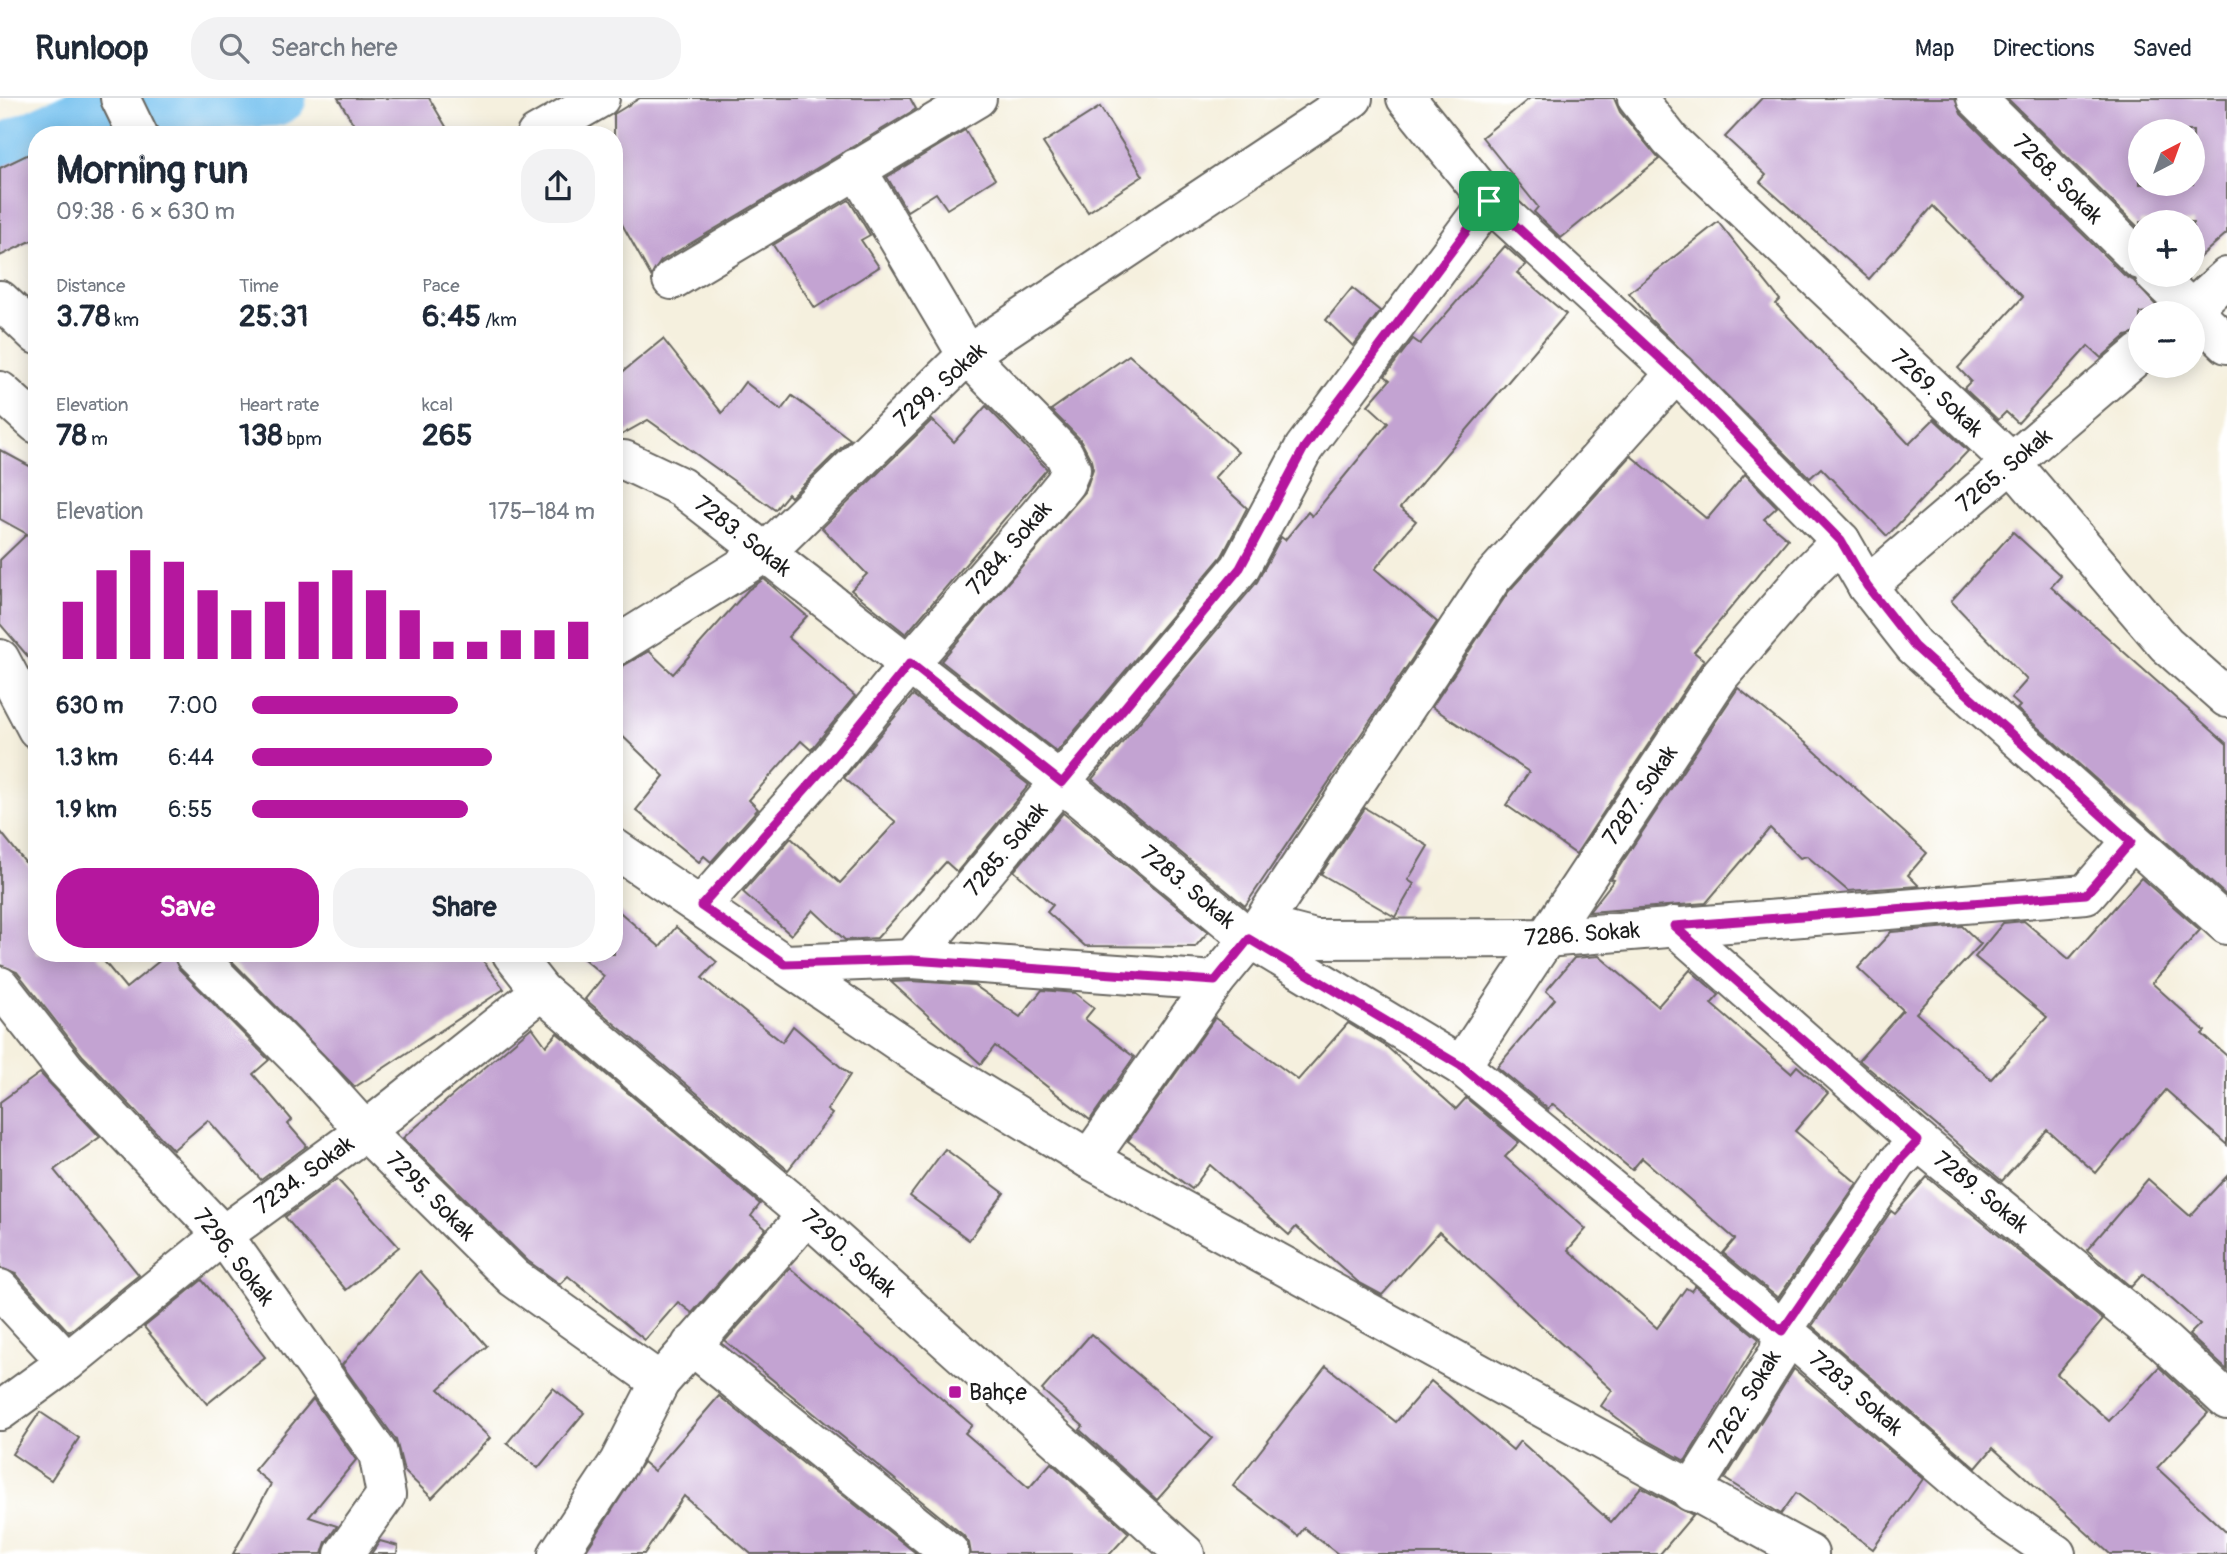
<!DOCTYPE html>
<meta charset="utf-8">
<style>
body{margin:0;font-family:Pangolin,sans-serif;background:#f2f2f3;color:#1f2937;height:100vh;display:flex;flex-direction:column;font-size:26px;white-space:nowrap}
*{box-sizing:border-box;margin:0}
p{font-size:23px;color:#747a83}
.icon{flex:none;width:38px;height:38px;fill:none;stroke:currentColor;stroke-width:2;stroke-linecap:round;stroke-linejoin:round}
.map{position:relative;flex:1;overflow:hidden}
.drawer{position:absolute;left:28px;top:28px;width:595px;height:836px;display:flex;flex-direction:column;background:#fff;border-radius:28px;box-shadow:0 4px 18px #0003}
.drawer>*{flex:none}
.needle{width:46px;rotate:41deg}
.tools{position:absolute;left:2128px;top:21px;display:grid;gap:14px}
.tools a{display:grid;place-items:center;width:77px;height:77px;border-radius:50%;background:#fff;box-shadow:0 4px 18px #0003;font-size:35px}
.pin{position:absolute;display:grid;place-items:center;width:60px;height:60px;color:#fff;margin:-30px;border-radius:14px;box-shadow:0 4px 10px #0006}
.round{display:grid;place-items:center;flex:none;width:74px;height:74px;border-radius:28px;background:#f2f2f3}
.overview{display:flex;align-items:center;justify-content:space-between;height:119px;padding:0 28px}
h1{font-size:38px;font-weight:700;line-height:52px}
.stats{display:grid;grid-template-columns:repeat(3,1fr);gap:10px;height:119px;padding:7px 28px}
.stats div{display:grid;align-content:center}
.stats b{font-size:30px;font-weight:700}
.stats small{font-size:19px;font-weight:400}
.stats p{font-size:19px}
.chart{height:196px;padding:14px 28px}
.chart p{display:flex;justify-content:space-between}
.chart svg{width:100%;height:126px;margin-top:7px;stroke:#b5179e;stroke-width:6}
.cta{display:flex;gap:14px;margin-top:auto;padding:14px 28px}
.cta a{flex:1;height:80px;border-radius:28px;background:#b5179e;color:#fff;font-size:28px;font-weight:700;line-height:80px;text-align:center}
.cta a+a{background:#f2f2f3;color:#1f2937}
ul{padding:0 28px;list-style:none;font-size:23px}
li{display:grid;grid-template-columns:112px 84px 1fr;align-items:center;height:52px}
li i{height:18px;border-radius:9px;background:#b5179e}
header{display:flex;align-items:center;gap:42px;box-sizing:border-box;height:98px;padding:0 35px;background:#fff;border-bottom:2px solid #e0e1e3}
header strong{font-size:33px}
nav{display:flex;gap:38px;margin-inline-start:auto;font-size:24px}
.search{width:490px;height:63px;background:#f2f2f3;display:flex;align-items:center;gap:18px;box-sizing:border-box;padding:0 24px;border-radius:28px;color:#747a83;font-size:26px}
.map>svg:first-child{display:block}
</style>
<header>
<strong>Runloop</strong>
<div class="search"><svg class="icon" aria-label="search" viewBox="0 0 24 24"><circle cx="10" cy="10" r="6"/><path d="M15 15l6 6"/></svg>Search here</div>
<nav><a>Map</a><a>Directions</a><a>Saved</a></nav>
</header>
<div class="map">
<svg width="2227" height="1456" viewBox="0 0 2227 1456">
<rect width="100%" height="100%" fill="#fff"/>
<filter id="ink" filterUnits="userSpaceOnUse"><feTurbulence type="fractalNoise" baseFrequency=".0143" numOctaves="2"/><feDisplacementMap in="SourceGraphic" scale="14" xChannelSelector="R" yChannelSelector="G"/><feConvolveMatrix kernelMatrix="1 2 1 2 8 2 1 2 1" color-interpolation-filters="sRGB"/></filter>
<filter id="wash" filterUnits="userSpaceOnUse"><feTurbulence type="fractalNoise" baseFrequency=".00686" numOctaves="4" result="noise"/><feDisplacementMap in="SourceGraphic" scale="28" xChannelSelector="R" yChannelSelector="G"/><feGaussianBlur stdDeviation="1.57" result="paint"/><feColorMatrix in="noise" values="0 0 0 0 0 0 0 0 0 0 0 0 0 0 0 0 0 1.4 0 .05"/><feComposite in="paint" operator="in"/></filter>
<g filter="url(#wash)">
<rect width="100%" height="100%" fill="#f5f0de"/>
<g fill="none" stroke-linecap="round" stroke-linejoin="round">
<polyline stroke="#75c1ef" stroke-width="49" points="0,52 78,16 275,4 282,0"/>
</g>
<g id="blocks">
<g fill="#c3a3d2" fill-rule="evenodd">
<polygon points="338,0 429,0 451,37 360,37"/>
<polygon points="640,0 910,0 916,11 661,163 651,178 614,112 614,16"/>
<polygon points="1530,0 1614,0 1620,14 1659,61 1561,140 1534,114 1538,109 1482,39"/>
<polygon points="1762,0 1955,0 1961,16 2125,178 2134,183 2161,213 2140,215 2140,234 2126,238 2101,260 2088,248 2018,325 2006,314 1998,322 1964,290 1971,283 1958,270 2023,199 1933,108 1869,181 1760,84 1766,77 1725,39"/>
<path d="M2007,0H2227V135L2193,165V124H2140V131ZM2140,33H2193V86H2140Z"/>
<polygon points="1100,9 1143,78 1088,114 1043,45"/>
<polygon points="965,32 995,81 947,111 936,95 907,113 887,79"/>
<polygon points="37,52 37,140 0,158 0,70"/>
<polygon points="849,102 870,137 861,142 879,169 815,210 773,147"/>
<polygon points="1718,124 1780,202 1776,206 1909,346 1934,321 1968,353 1887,438 1821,370 1810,380 1650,221 1629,195"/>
<polygon points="1505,148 1526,167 1517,175 1566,216 1400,410 1416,423 1375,471 1437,524 1245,808 1092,681 1257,484 1281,439 1285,442 1308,414 1312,418 1388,325 1368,307 1390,282 1385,278 1413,241 1420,246"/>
<polygon points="1352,190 1380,213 1353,248 1326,222"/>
<polygon points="663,241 722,315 745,284 781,312 792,298 850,341 791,399 788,396 775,412 648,322 614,341 614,281"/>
<polygon points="1129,257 1238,354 1214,380 1247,410 1222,458 1057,654 941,563 1085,394 1093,371 1091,362 1080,341 1051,312"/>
<polygon points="986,308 1047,371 906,536 851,492 867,476 822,430 932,322 954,344"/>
<polygon points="0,352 37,372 37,569 0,526 0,462 27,436 0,421"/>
<polygon points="1631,358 1707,421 1745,376 1777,409 1764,421 1788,441 1694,554 1704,562 1576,756 1506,707 1529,674 1432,609 1509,493"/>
<polygon points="2013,434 2061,478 2051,489 2227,646 2227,798 2017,611 2020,608 2011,600 2027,582 1951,503"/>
<polygon points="764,481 807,518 788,539 855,598 811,652 801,643 749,702 758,711 711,764 704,758 699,764 636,712 664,678 614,630 614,578 623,568 649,553 673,576 748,492"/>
<polygon points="1738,590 1807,646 1927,755 1908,777 1919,788 1848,793 1807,758 1800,760 1770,730 1706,805 1589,814 1614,782 1611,781"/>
<polygon points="913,597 1029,687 957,774 946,764 877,840 845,842 813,812 791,837 743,794 791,740 840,785 896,724 844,680"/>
<polygon points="1365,710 1428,748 1408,782 1414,786 1395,819 1321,776"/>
<polygon points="1063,715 1208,834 1195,849 1085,848 1047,814 1053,807 1014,773"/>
<polygon points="0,733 37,779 37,856 98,856 126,890 168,856 173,856 179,871 269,962 253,976 292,1022 288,1026 307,1048 261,1082 208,1022 173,1052 83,958 17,874 0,867"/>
<polygon points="2141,780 2200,832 2152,885 2205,933 2202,936 2227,958 2227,1047 2166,992 2096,1075 2047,1032 2002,1083 1859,962 1903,912 1858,870 1891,834 1962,828 1981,846 1916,915 1991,981 2047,919 1975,859 2003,825 2024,823 2069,861"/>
<polygon points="614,809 660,849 676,829 717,864 702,880 782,944 793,928 850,977 827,1012 832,1016 788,1072 585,901 604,878 578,856 614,856"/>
<polygon points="225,856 478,856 504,891 355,989"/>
<polygon points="1599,858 1658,908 1690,872 1719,897 1711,906 1791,975 1797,968 1828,995 1795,1033 1857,1085 1778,1200 1723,1155 1735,1141 1642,1060 1632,1072 1553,1006 1548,1011 1497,969 1555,901 1546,893 1574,860"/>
<polygon points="912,883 974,887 1020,919 1042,892 1075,895 1094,910 1085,921 1134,959 1090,1022 995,948 981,966 891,884"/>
<polygon points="1215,920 1298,982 1348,925 1387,949 1456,1011 1466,1000 1519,1044 1505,1059 1586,1131 1568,1152 1657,1230 1686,1190 1691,1193 1695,1188 1759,1241 1685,1363 1647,1342 1601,1308 1612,1292 1439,1134 1382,1197 1358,1184 1296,1129 1289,1137 1210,1067 1192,1091 1128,1043"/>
<polygon points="532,929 546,948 557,935 760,1106 751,1118 766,1131 692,1215 678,1204 645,1242 568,1178 560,1186 528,1163 403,1040"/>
<polygon points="40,975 100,1039 54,1072 139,1177 69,1234 16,1176 0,1170 0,1004"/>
<polygon points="945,1051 1004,1095 969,1142 910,1098"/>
<polygon points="2227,1078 2227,1272 2189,1237 2200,1226 2143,1176 2131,1189 2087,1152 2148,1081 2190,1118"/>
<polygon points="1927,1079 2103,1222 2057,1276 2109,1323 2159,1269 2208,1315 2157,1370 2227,1435 2227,1456 2110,1456 1993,1350 1976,1370 1812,1228 1891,1113 1895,1116"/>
<polygon points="337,1081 399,1149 346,1192 285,1119"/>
<polygon points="790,1170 972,1327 965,1335 1029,1390 1051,1365 1129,1435 1110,1456 971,1456 969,1445 963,1437 725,1243"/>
<polygon points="420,1173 487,1248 439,1291 490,1340 432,1400 404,1373 396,1342 342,1267"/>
<polygon points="202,1182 265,1259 207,1306 144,1229"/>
<polygon points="1091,1236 1212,1340 1157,1402 1080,1332 1083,1328 1042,1292"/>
<polygon points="1326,1268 1396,1324 1431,1283 1513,1352 1520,1343 1611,1424 1641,1389 1693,1417 1660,1456 1338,1456 1304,1430 1298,1438 1233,1388"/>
<polygon points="1794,1271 1923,1381 1873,1451 1796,1395 1781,1416 1725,1381"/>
<polygon points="553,1290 584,1315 538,1370 507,1345"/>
<polygon points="719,1298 917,1456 751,1456 684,1398 644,1456 584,1456 643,1364 654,1373"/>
<polygon points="313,1301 356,1362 309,1419 337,1428 326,1444 322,1456 233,1456 271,1386 254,1372"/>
<polygon points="40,1314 79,1340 51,1382 12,1356"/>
<polygon points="380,1443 398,1448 397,1456 371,1456"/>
</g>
</g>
</g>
<g filter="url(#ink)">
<use href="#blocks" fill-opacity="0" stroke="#686660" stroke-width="2"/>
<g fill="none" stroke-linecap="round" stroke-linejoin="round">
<g stroke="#686660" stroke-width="42">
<g id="minor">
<polyline points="120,0 138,37"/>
<polyline points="1637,0 1670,42 2010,363 2166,546 2227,600"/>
<polyline points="1976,0 2140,162"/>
<polyline points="536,37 600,0"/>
<polyline points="1489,103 1676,275 1841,443 1867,488 1914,548 2227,827"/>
<polyline points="2155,177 2227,246"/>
<polyline points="672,182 977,0"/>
<polyline points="0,202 37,237"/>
<polyline points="2187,215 2227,179"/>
<polyline points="0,293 37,326"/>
<polyline points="614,363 624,362 681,389 1062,685 1249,840 1461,968 1803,1249 1992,1412 2056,1456"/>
<polyline points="1867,488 2140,255"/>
<polyline points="614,549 765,455 967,257 1353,0"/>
<polyline points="0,561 37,631"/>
<polyline points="614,750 921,959 1089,1061 1809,1456"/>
<polyline points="701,808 832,661 910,565 1038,418 1065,385 1071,371 1064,356 967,257 856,70"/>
<polyline points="1261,827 1315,841 1545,840 2086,796 2131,744"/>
<polyline points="1674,828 1918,1043 2163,1243 2227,1302"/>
<polyline points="194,856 310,972 365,1033 514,1180 660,1284"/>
<polyline points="512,856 541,893 807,1117 1185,1456"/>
<polyline points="912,861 1240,470 1304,350 1489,103 1406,0"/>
<polyline points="785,866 912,861 1215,883"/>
<polyline points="0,888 66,972 223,1137 378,1355 386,1397 344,1456"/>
<polyline points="1461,968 1721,576 1805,479 1841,443"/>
<polyline points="1089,1061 1215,883 1261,827 1492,480 1676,275"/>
<polyline points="0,1191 67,1264"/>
<polyline points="691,1247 949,1454"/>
<polyline points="0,1313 67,1264 223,1137 365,1033 541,893"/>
<polyline points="1691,1394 1779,1254 1782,1233 1897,1065 1918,1043"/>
<polyline points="558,1456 619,1364 660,1284 807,1117"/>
</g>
</g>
<use href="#minor" stroke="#fff" stroke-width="38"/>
</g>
</g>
<g fill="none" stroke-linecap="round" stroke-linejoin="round" filter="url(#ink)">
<g stroke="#fff" stroke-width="14">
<polygon id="route" points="1489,103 1676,275 1841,443 1867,488 1914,548 2131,744 2086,796 1674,828 1918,1043 1897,1065 1782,1233 1461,968 1249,841 1215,883 912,862 785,866 701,808 832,661 910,565 1062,685 1240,470 1304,350"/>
</g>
<use href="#route" stroke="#b5179e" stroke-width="9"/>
</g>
<rect fill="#b5179e" stroke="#fff" stroke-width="2.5" x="948" y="1287" width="14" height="14" rx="3.5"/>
<g text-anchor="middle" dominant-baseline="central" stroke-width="6" stroke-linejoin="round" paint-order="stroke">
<g font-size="23" fill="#1c1c1c" stroke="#fff">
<text transform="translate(2058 81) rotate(45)">7268. Sokak</text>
<text transform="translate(940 287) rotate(-42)">7299. Sokak</text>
<text transform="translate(1937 295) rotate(43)">7269. Sokak</text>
<text transform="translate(2004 372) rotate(-40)">7265. Sokak</text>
<text transform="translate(743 438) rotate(38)">7283. Sokak</text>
<text transform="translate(1009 450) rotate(-49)">7284. Sokak</text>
<text transform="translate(1640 697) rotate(-56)">7287. Sokak</text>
<text transform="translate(1006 751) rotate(-50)">7285. Sokak</text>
<text transform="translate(1188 789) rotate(40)">7283. Sokak</text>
<text transform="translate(1582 836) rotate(-4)">7286. Sokak</text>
<text transform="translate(304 1077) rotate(-36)">7234. Sokak</text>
<text transform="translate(1981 1094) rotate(39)">7289. Sokak</text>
<text transform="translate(431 1098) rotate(45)">7295. Sokak</text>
<text transform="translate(849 1155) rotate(42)">7290. Sokak</text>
<text transform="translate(234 1159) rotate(52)">7296. Sokak</text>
<text transform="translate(1856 1295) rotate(41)">7283. Sokak</text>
<text transform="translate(1745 1304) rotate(-59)">7262. Sokak</text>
</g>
<g font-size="23" fill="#1c1c1c" stroke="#fff" text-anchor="start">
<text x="969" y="1294">Bahçe</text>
</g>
</g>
</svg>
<div class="tools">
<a><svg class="needle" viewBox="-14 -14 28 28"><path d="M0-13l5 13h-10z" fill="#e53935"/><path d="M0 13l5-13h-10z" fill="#747a83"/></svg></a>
<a>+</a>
<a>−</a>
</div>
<div class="pin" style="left:1489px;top:103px;background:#1e9e55"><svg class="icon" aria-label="arrive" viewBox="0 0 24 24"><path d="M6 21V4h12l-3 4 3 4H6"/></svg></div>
<section class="drawer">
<div class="overview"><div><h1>Morning run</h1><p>09:38 · 6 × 630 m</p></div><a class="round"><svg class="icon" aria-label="share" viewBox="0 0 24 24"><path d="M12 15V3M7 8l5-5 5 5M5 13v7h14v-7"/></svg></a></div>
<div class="stats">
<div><p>Distance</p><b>3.78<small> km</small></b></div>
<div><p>Time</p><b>25:31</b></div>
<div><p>Pace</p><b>6:45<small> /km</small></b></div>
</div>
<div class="stats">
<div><p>Elevation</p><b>78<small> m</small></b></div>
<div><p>Heart rate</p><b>138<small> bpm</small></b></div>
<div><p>kcal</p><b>265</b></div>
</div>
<div class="chart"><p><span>Elevation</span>175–184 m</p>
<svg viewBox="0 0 160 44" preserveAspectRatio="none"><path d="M5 44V24M15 44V13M25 44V6M35 44V10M45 44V20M55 44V27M65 44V24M75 44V17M85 44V13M95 44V20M105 44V27M115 44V38M125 44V38M135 44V34M145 44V34M155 44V31"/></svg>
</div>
<ul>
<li><b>630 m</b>7:00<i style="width:60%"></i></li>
<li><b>1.3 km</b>6:44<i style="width:70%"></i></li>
<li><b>1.9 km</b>6:55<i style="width:63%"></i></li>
</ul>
<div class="cta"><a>Save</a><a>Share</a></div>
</section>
</div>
